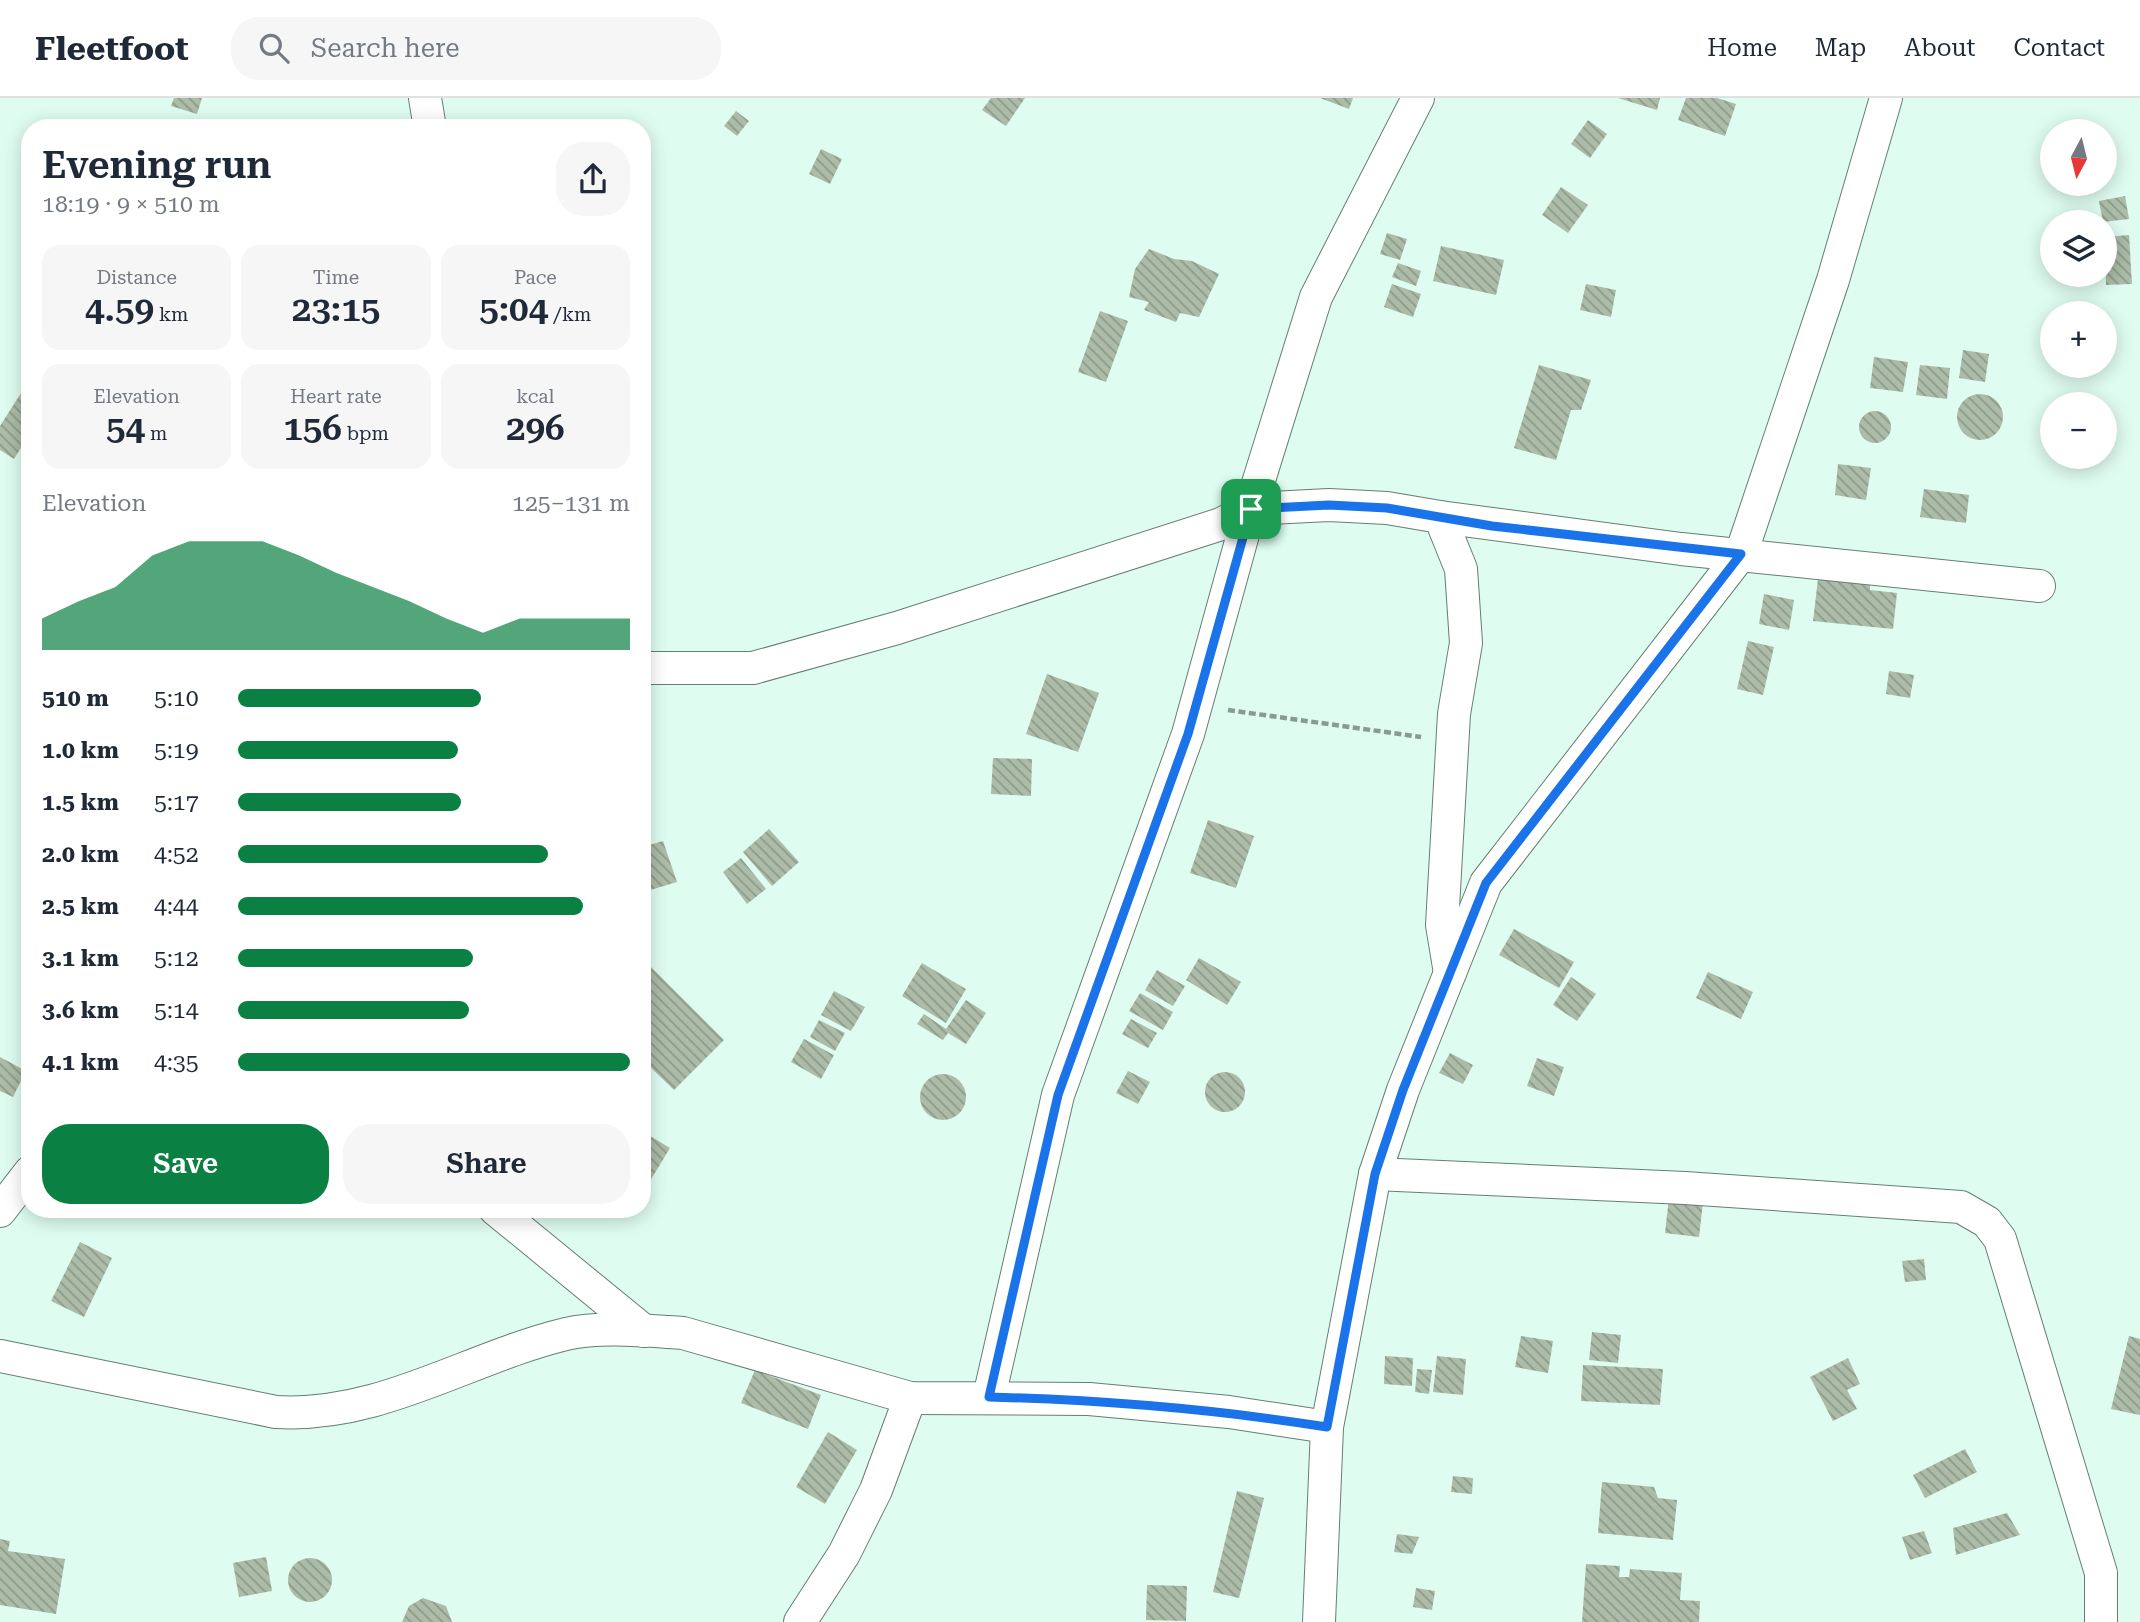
<!DOCTYPE html>
<meta charset="utf-8">
<style>
body{margin:0;font-family:"Roboto Serif",serif;background:#f6f6f7;color:#1f2937;height:100vh;display:flex;flex-direction:column;font-size:26px;white-space:nowrap}
*{box-sizing:border-box;margin:0}
p{font-size:23px;color:#747a83}
.icon{flex:none;width:38px;height:38px;fill:none;stroke:currentColor;stroke-width:2;stroke-linecap:round;stroke-linejoin:round}
.map{position:relative;flex:1;overflow:hidden}
.panel{position:absolute;left:21px;top:21px;width:630px;height:1099px;display:flex;flex-direction:column;background:#fff;border-radius:28px;box-shadow:0 4px 18px #0003}
.panel>*{flex:none}
.needle{width:46px;rotate:187deg}
.fabs{position:absolute;left:2040px;top:21px;display:grid;gap:14px}
.fabs a{display:grid;place-items:center;width:77px;height:77px;border-radius:50%;background:#fff;box-shadow:0 4px 18px #0003;font-size:35px}
.pin{position:absolute;display:grid;place-items:center;width:60px;height:60px;color:#fff;margin:-30px;border-radius:14px;box-shadow:0 4px 10px #0006}
.round{display:grid;place-items:center;flex:none;width:74px;height:74px;border-radius:28px;background:#f6f6f7}
.summary{display:flex;align-items:center;justify-content:space-between;height:119px;padding:0 21px}
h1{font-size:38px;font-weight:600;line-height:52px}
.figures{display:grid;grid-template-columns:repeat(3,1fr);gap:10px;height:119px;padding:7px 21px}
.figures div{display:grid;align-content:center;border-radius:18px;background:#f6f6f7;text-align:center}
.figures b{font-size:35px;font-weight:600}
.figures small{font-size:19px;font-weight:400}
.figures p{font-size:19px}
.chart{height:196px;padding:14px 21px}
.chart p{display:flex;justify-content:space-between}
.chart svg{width:100%;height:126px;margin-top:7px;fill:#0b8043;opacity:.7}
.primary-button{display:flex;gap:14px;margin-top:auto;padding:14px 21px}
.primary-button a{flex:1;height:80px;border-radius:28px;background:#0b8043;color:#fff;font-size:28px;font-weight:600;line-height:80px;text-align:center}
.primary-button a+a{background:#f6f6f7;color:#1f2937}
ul{padding:0 21px;list-style:none;font-size:23px}
li{display:grid;grid-template-columns:112px 84px 1fr;align-items:center;height:52px}
li i{height:18px;border-radius:9px;background:#0b8043}
header{display:flex;align-items:center;gap:42px;box-sizing:border-box;height:98px;padding:0 35px;background:#fff;border-bottom:2px solid #e0e1e3}
header strong{font-size:33px}
nav{display:flex;gap:38px;margin-inline-start:auto;font-size:24px}
.search{width:490px;height:63px;background:#f6f6f7;display:flex;align-items:center;gap:18px;box-sizing:border-box;padding:0 24px;border-radius:28px;color:#747a83;font-size:26px}
.map>svg:first-child{display:block}
</style>
<header>
<strong>Fleetfoot</strong>
<div class="search"><svg class="icon" aria-label="search" viewBox="0 0 24 24"><circle cx="10" cy="10" r="6"/><path d="M15 15l6 6"/></svg>Search here</div>
<nav><a>Home</a><a>Map</a><a>About</a><a>Contact</a></nav>
</header>
<div class="map">
<svg width="2140" height="1524" viewBox="0 0 2140 1524">
<defs>
<pattern id="building-back-hatch" width="6" height="6" patternUnits="userSpaceOnUse" patternTransform="scale(1.75)"><rect width="6" height="6" fill="#acbca8"/><path d="M-1 5l2 2M0 0l6 6M5-1l2 2" fill="none" stroke="#8c9a8a"/></pattern>
</defs>
<rect width="100%" height="100%" fill="#dffcf0"/>
<g fill="url(#building-back-hatch)">
<polygon points="174,0 202,0 197,16 171,8"/>
<polygon points="991,0 1025,0 1006,28 982,12"/>
<polygon points="1320,0 1353,0 1349,11"/>
<polygon points="1618,0 1660,0 1657,12"/>
<polygon points="1686,0 1717,0 1736,6 1725,38 1678,22"/>
<polygon points="736,13 749,23 737,38 724,28"/>
<polygon points="1588,22 1607,36 1590,60 1571,46"/>
<polygon points="821,51 842,61 830,86 809,76"/>
<polygon points="1561,89 1588,107 1568,135 1542,117"/>
<polygon points="2125,98 2129,121 2103,124 2099,103"/>
<polygon points="1387,135 1407,141 1400,162 1380,156"/>
<polygon points="2129,137 2132,186 2106,187 2105,139"/>
<polygon points="1441,148 1504,162 1496,197 1433,183"/>
<polygon points="1149,151 1174,161 1192,163 1219,176 1199,219 1180,215 1176,224 1144,212 1149,204 1129,199 1135,171"/>
<polygon points="1398,165 1421,173 1416,188 1392,179"/>
<polygon points="1392,186 1421,196 1413,219 1384,209"/>
<polygon points="1586,186 1616,192 1611,219 1580,212"/>
<polygon points="1100,213 1128,223 1106,284 1078,274"/>
<polygon points="1963,252 1989,256 1985,284 1959,280"/>
<polygon points="1874,259 1908,264 1903,294 1870,290"/>
<polygon points="1539,267 1591,282 1581,312 1571,312 1556,362 1514,350"/>
<polygon points="1920,267 1950,270 1947,301 1916,297"/>
<polygon points="28,284 30,336 14,361 0,352 0,328"/>
<circle cx="1980" cy="319" r="23"/>
<circle cx="1875" cy="329" r="16"/>
<polygon points="1838,366 1871,370 1866,402 1835,397"/>
<polygon points="1924,391 1969,397 1966,425 1920,419"/>
<polygon points="1818,481 1870,486 1870,492 1897,495 1893,531 1813,523"/>
<polygon points="1764,496 1794,502 1789,532 1759,526"/>
<polygon points="1748,543 1774,549 1763,597 1737,591"/>
<polygon points="1889,573 1914,577 1910,600 1886,596"/>
<polygon points="1047,576 1099,595 1078,654 1026,636"/>
<polygon points="993,660 1032,661 1031,698 991,696"/>
<polygon points="1208,722 1254,738 1236,790 1190,775"/>
<polygon points="769,731 799,764 772,788 743,754"/>
<polygon points="663,743 677,784 647,793 642,777 642,749"/>
<polygon points="741,760 766,791 747,806 723,774"/>
<polygon points="1514,831 1574,864 1559,890 1499,857"/>
<polygon points="642,860 724,942 674,992 642,961"/>
<polygon points="1199,860 1241,884 1227,907 1186,882"/>
<polygon points="922,865 966,891 946,925 902,898"/>
<polygon points="1157,872 1185,888 1173,908 1145,892"/>
<polygon points="1708,874 1753,894 1741,921 1696,900"/>
<polygon points="1571,879 1596,896 1577,923 1553,907"/>
<polygon points="834,893 865,909 851,933 821,917"/>
<polygon points="1140,895 1173,914 1163,932 1129,913"/>
<polygon points="966,902 986,915 966,946 948,935 943,942 917,926 924,916 946,931"/>
<polygon points="1131,921 1157,935 1148,950 1122,936"/>
<polygon points="819,922 845,935 835,953 810,939"/>
<polygon points="804,941 834,957 821,981 791,964"/>
<polygon points="1450,955 1473,967 1463,986 1439,975"/>
<polygon points="0,959 26,973 13,999 0,993"/>
<polygon points="1537,960 1564,969 1554,998 1527,988"/>
<polygon points="1128,973 1150,984 1138,1006 1116,995"/>
<circle cx="1225" cy="994" r="20"/>
<circle cx="943" cy="999" r="23"/>
<polygon points="642,1033 670,1050 650,1083 642,1079"/>
<polygon points="1669,1100 1703,1104 1699,1139 1665,1135"/>
<polygon points="80,1144 112,1160 84,1219 51,1203"/>
<polygon points="1924,1161 1926,1182 1905,1184 1902,1163"/>
<polygon points="1592,1234 1621,1237 1618,1265 1589,1262"/>
<polygon points="1521,1238 1553,1243 1548,1275 1515,1269"/>
<polygon points="2129,1238 2140,1241 2140,1317 2111,1311"/>
<polygon points="1385,1258 1413,1260 1412,1288 1384,1286"/>
<polygon points="1437,1258 1466,1261 1463,1297 1433,1294"/>
<polygon points="1848,1260 1860,1286 1847,1292 1857,1311 1833,1323 1810,1279"/>
<polygon points="1583,1267 1663,1271 1660,1307 1581,1303"/>
<polygon points="1417,1271 1432,1272 1429,1296 1415,1294"/>
<polygon points="755,1272 821,1297 808,1331 741,1305"/>
<polygon points="828,1334 857,1352 825,1406 796,1389"/>
<polygon points="1965,1351 1977,1374 1925,1400 1913,1377"/>
<polygon points="1453,1378 1473,1380 1472,1396 1451,1394"/>
<polygon points="1602,1384 1654,1389 1658,1400 1677,1402 1673,1442 1598,1435"/>
<polygon points="1237,1393 1264,1400 1239,1500 1213,1494"/>
<polygon points="2007,1415 2020,1437 1956,1457 1953,1430"/>
<polygon points="1924,1433 1932,1455 1910,1462 1902,1439"/>
<polygon points="1397,1436 1419,1439 1412,1456 1394,1454"/>
<polygon points="0,1441 10,1443 8,1453 65,1461 56,1516 0,1507"/>
<polygon points="266,1459 272,1493 239,1499 233,1465"/>
<circle cx="310" cy="1482" r="22"/>
<polygon points="1586,1466 1620,1468 1619,1479 1629,1479 1630,1471 1682,1475 1680,1502 1700,1503 1699,1524 1582,1524"/>
<polygon points="1147,1487 1187,1488 1186,1523 1146,1522"/>
<polygon points="1416,1490 1435,1493 1432,1512 1413,1509"/>
<polygon points="423,1500 446,1508 452,1524 402,1524 409,1508"/>
</g>
<g fill="none" stroke-linecap="round" stroke-linejoin="round">
<g stroke="#657e75" stroke-width="34">
<g id="street">
<polyline points="425,0 430,30"/>
<polyline points="1440,419 1681,451 2039,488"/>
<polyline points="642,570 753,570 897,530 1221,426 1250,411 1329,407 1387,410 1440,419 1461,471 1466,545 1454,616 1442,827 1450,875"/>
<polyline points="1375,1076 1685,1090 1961,1109 1987,1124 2000,1141 2101,1475 2101,1524"/>
<polyline points="495,1111 644,1233"/>
<polyline points="0,1113 30,1074"/>
<path d="M0,1258L276,1314C381,1320 467,1260 566,1236C600,1228 649,1233 683,1235L910,1300L1089,1301L1229,1314L1327,1329"/>
<polyline points="989,1299 1058,997 1188,636 1250,411 1316,199 1418,0"/>
<polyline points="800,1524 844,1456 876,1392 910,1300"/>
<polyline points="1319,1524 1327,1329 1375,1076 1403,992 1486,785 1741,456 1833,182 1886,0"/>
</g>
</g>
<polyline stroke="#879b93" stroke-width="4.5" stroke-dasharray="7 3.5" stroke-linecap="butt" points="1228,612 1421,639"/>
<use href="#street" stroke="#fff" stroke-width="32"/>
</g>
<g fill="none" stroke-linecap="round" stroke-linejoin="round">
<g stroke="#fff" stroke-width="14">
<path id="route" d="M1329,407L1387,410L1492,428L1741,456L1486,785L1403,992L1375,1076L1327,1329C1214,1311 1103,1302 989,1299L1058,997L1188,636L1251,411Z"/>
</g>
<use href="#route" stroke="#1a73e8" stroke-width="9"/>
</g>
</svg>
<div class="fabs">
<a><svg class="needle" viewBox="-14 -14 28 28"><path d="M0-13l5 13h-10z" fill="#e53935"/><path d="M0 13l5-13h-10z" fill="#747a83"/></svg></a>
<a><svg class="icon" aria-label="layers" viewBox="0 0 24 24"><path d="M12 4l9 5-9 5-9-5zM3 14l9 5 9-5"/></svg></a>
<a>+</a>
<a>−</a>
</div>
<div class="pin" style="left:1251px;top:411px;background:#1e9e55"><svg class="icon" aria-label="arrive" viewBox="0 0 24 24"><path d="M6 21V4h12l-3 4 3 4H6"/></svg></div>
<section class="panel">
<div class="summary"><div><h1>Evening run</h1><p>18:19 · 9 × 510 m</p></div><a class="round"><svg class="icon" aria-label="share" viewBox="0 0 24 24"><path d="M12 15V3M7 8l5-5 5 5M5 13v7h14v-7"/></svg></a></div>
<div class="figures">
<div><p>Distance</p><b>4.59<small> km</small></b></div>
<div><p>Time</p><b>23:15</b></div>
<div><p>Pace</p><b>5:04<small> /km</small></b></div>
</div>
<div class="figures">
<div><p>Elevation</p><b>54<small> m</small></b></div>
<div><p>Heart rate</p><b>156<small> bpm</small></b></div>
<div><p>kcal</p><b>296</b></div>
</div>
<div class="chart"><p><span>Elevation</span>125–131 m</p>
<svg viewBox="0 0 160 44" preserveAspectRatio="none"><path d="M0 44V33L10 27L20 22L30 11L40 6L50 6L60 6L70 11L80 17L90 22L100 27L110 33L120 38L130 33L140 33L150 33L160 33V44z"/></svg>
</div>
<ul>
<li><b>510 m</b>5:10<i style="width:62%"></i></li>
<li><b>1.0 km</b>5:19<i style="width:56%"></i></li>
<li><b>1.5 km</b>5:17<i style="width:57%"></i></li>
<li><b>2.0 km</b>4:52<i style="width:79%"></i></li>
<li><b>2.5 km</b>4:44<i style="width:88%"></i></li>
<li><b>3.1 km</b>5:12<i style="width:60%"></i></li>
<li><b>3.6 km</b>5:14<i style="width:59%"></i></li>
<li><b>4.1 km</b>4:35<i style="width:100%"></i></li>
</ul>
<div class="primary-button"><a>Save</a><a>Share</a></div>
</section>
</div>
